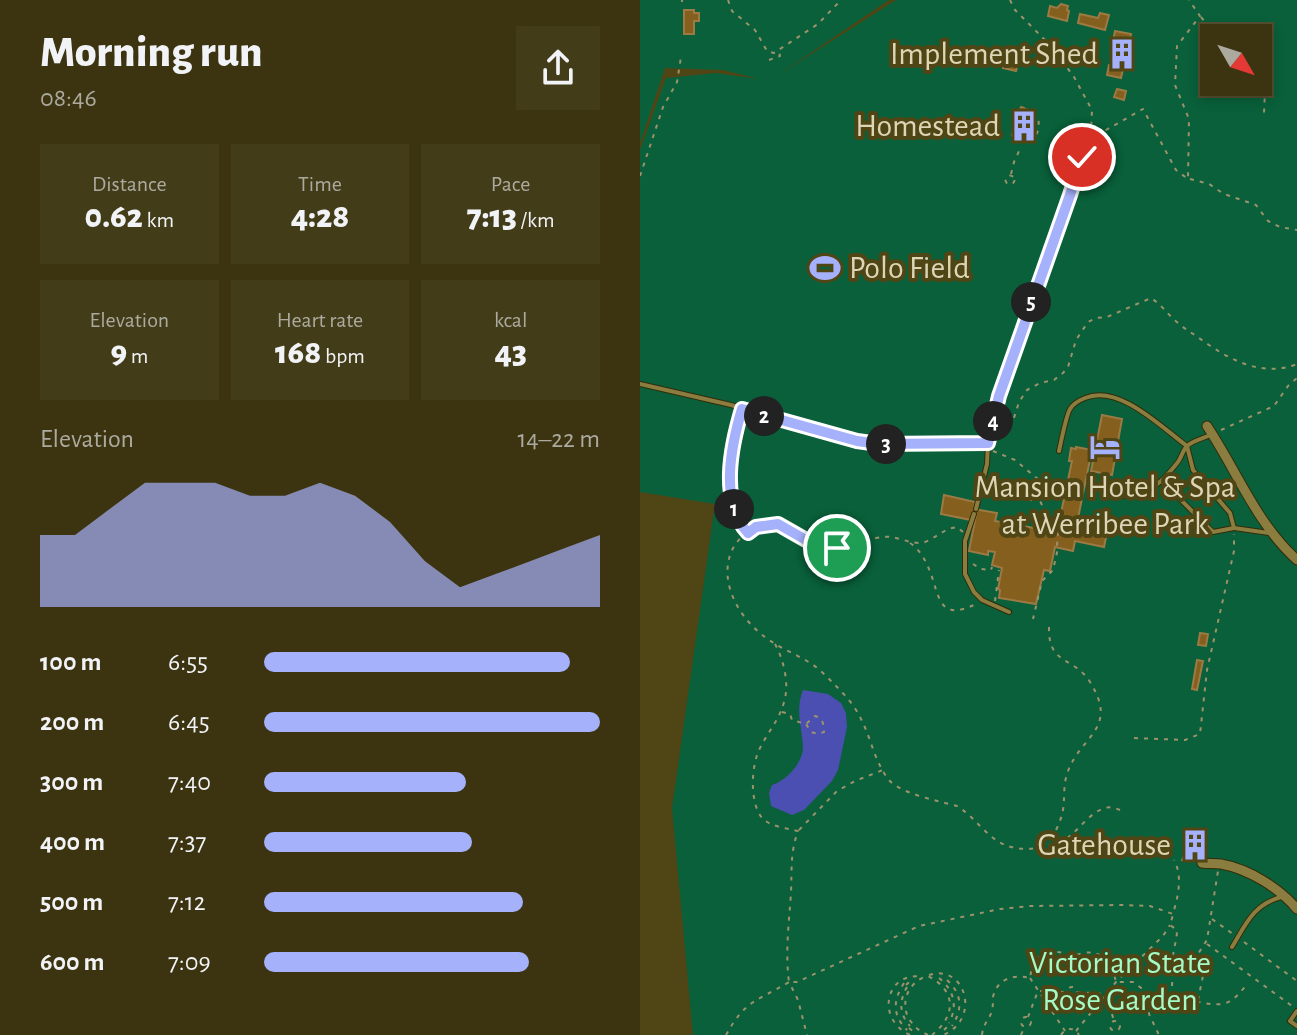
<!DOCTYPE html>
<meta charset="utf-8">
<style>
body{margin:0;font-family:"Alegreya Sans",sans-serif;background:#433c19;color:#f1f3f6;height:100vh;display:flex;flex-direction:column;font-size:30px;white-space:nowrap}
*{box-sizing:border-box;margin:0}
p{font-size:26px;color:#acaa9f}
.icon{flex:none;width:44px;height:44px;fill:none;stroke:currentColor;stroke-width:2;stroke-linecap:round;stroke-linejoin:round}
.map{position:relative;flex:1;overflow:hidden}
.side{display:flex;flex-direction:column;background:#3c3410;width:640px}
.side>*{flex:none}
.needle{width:52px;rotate:129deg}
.controls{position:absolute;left:560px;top:24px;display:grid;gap:16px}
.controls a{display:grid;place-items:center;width:72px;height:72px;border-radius:0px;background:#3c3410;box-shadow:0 4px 12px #0003,0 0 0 2px #554f30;font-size:40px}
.pin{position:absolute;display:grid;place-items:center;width:68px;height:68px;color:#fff;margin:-34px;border:4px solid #fff;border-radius:50%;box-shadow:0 2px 8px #0007}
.km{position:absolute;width:40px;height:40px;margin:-20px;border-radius:50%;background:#222;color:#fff;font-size:22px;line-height:40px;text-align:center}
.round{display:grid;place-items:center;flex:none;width:84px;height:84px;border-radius:0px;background:#433c19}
.overview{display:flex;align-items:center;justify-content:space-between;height:136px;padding:0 40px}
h1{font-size:44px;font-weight:800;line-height:60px}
.stats{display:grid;grid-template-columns:repeat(3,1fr);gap:12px;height:136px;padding:8px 40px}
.stats div{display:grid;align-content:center;border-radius:0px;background:#433c19;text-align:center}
.stats b{font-size:34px;font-weight:800}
.stats small{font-size:22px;font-weight:400}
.stats p{font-size:22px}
.chart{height:224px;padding:16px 40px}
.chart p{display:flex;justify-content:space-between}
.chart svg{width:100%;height:144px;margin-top:8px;fill:#a6b1fc;opacity:.7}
ul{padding:0 40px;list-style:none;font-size:26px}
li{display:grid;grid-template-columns:128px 96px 1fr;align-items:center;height:60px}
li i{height:20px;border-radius:10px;background:#a6b1fc}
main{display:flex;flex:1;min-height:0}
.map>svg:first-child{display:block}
</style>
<main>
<section class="side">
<div class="overview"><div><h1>Morning run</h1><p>08:46</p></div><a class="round"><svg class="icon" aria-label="share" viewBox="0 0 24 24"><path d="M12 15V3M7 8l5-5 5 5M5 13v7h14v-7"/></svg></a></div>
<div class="stats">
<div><p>Distance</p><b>0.62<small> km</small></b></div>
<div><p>Time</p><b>4:28</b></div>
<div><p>Pace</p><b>7:13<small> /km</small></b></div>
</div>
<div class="stats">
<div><p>Elevation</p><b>9<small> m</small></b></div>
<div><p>Heart rate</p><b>168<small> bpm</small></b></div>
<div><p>kcal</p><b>43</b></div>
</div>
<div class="chart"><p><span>Elevation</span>14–22 m</p>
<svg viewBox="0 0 160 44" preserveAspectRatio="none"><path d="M0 44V22L10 22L20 14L30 6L40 6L50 6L60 10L70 10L80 6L90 10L100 18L110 30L120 38L130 34L140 30L150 26L160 22V44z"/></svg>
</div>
<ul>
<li><b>100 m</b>6:55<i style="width:91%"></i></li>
<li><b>200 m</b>6:45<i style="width:100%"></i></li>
<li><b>300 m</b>7:40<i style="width:60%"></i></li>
<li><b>400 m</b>7:37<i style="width:62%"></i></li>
<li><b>500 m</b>7:12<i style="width:77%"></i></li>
<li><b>600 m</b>7:09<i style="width:79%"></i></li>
</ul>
</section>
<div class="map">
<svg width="657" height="1035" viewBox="0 0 657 1035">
<rect width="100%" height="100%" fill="#504515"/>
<path fill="#09603a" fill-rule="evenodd" d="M0,0H249L135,77L256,0H657V1035H53L32,808L75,504L0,492V150L26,78L76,73L119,79L83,70L25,68L0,143ZM574,38H618V82H574Z"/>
<path fill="#4b4fb2" d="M163,690L188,694L201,703L206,713L207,727L198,770L192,781L164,810L152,815L131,806L129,793L132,785C146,781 163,763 163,747C162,727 155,710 163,690Z"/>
<g fill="#845f1e" stroke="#9d7a44" stroke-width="2">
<polygon points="421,4 428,6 427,10 429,11 427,21 408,16 410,6 417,8"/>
<polygon points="44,10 54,10 54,13 59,13 59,21 54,21 54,34 44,34"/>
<polygon points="460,13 469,15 465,30 438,23 440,14 458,18"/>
<polygon points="475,31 491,34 481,78 467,75 469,65 475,67 480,42 473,41"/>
<polygon points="366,56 379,59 376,71 363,68"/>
<polygon points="477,89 486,91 484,100 474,97"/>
<polygon points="381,107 384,108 383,113 385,109 388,110 387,114 395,117 388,139 372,135"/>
<polygon points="462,415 482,419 472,475 451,471"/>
<polygon points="436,447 452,450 438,518 469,523 464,547 435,541 433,551 415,547 410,571 404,570 396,604 359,598 360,590 358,589 362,568 352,565 355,552 348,551 348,555 329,551 336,515 333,514 331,520 301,514 304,495 335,502 334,509 357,513 355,521 417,532 432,461 429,461 431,448 436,449"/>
<polygon points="377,482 394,485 391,500 370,496 372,487 376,488"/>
<polygon points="560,633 568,634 566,646 558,645"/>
<polygon points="557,660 563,661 557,690 552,689"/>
<polygon points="552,833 560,834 559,841 562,842 561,848 556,847 555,852 547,851 548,839 551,840"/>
</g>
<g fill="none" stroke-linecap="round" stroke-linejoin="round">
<g stroke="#332c0a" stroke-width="6">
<g id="service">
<polyline points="0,384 91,405 186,434 217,441 239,444 348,443"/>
<path d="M419,451C421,442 426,416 430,409C433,404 440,400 445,398C479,384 521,427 547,446L553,470L590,513L594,528L629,533"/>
<polyline points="522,481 573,532 594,528"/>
<path d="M468,496C505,497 515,491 538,462C541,458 543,450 547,446C552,441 564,438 570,435"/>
<polyline points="336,509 347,464 348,443 359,396 451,135"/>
<polyline points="334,514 325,541 325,574 334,592 342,600 369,612"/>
<path d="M592,947C606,924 613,905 641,897"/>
<polyline points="657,1011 650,1021 657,1026"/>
</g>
</g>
<g stroke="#332c0a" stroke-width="11">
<g id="minor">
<path d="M567,426C597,471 616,523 657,560"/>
<path d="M562,863C569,864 575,863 581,864C609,869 639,888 657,909"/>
</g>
</g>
<g stroke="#9c936c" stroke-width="2" stroke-dasharray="4 6" stroke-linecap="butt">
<polyline points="88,0 92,11 115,30 127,51 134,53 178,24 201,0"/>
<polyline points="370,0 375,10 412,47 434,77 452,110 451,130"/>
<polyline points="42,2 42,0"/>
<polyline points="561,17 579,38"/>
<polyline points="129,60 140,56 139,51"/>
<polyline points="616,82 625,92 624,113"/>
<polyline points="456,133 466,130 503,109 536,170 548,179 549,119 535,85 537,46 560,16 549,0"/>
<path d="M390,142C398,136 400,127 398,117"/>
<polyline points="371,174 374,162 380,149"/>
<circle cx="370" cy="180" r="4.5"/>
<polyline points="0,176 23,107 37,82 41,57"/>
<polyline points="550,179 569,184 584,194 616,205 628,221 640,227 657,230"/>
<path d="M100,415C90,449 81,503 107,532"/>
<path d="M357,426L373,421L379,402L387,390L400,383L414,380L423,373L428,367L436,340L448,322L456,318L467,317L511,298C522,305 528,315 538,323C545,329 552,333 559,338C588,359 621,378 657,364"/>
<polyline points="581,430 634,406 648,386 657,378"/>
<polyline points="353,451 375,460 405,485 415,488"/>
<polyline points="392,496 400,501 412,525 419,525 417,545 418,548 413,570 402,581 393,619"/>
<path d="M323,532L317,527L312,528C302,531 295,538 285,542C271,546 258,535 243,537C223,539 204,552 184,547C156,541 141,512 111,530C98,538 90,549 88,564C84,592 103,621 125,637C138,647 153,653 167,661C178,667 187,677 195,685C205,695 215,706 221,719C231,738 235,763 249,780C261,794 299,801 317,806C335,817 345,836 365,845C383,853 415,848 431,835C441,827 451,812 465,808C471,806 477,809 483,811"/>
<path d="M270,543C279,549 285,559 289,569C300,595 297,624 338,603"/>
<polyline points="333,564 341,569 351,570 352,567"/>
<polyline points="355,601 359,570"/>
<path d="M409,627C408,666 434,656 450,682C480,730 439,736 427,774C423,786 425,798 423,810C421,822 414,834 409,844"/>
<path d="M135,644C143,658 149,682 145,698C141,718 129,730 120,748C111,765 109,804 123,819C132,827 146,828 158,831C150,853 152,870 151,893C149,923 145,952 149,982H157L279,926L360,909L390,906L483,905L510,906L533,914C538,896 543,877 534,860"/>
<path d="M142,712L150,714L152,720L166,724L175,716C183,718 184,725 184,732L178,734L171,732L166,724"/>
<polyline points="494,738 545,740 560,734 567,670 594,551 594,534"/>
<polyline points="159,830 197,791 215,781 243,770"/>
<polyline points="542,861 547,845"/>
<polyline points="572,919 593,934"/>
<polyline points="604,942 657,981"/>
<polyline points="567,944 652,1006"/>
<path d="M289,975C325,963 342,1019 303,1035"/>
<path d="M299,978C314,990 318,1006 309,1023"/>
<polyline points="390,978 425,1031"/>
<path d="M307,980C322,994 323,1009 312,1026"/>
<path d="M264,983C253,1000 252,1015 267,1030"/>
<polyline points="266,985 271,980"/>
<circle cx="432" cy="992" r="5"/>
<path d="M267,987C259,1001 259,1014 270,1026"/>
<polyline points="437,992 466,994 474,1021"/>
<path d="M531,996C533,982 532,969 533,956C534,947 537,939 537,930L530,925L533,915"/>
<polyline points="558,1000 564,971 559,963 558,954 567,940 578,871"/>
<path d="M509,1002L525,1001L531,996C548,998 577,1010 590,1001C596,998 600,992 605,987"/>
<circle cx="386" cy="1022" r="5"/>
<polyline points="388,1017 398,991 427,992"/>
<circle cx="475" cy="1026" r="5"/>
<polyline points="269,1028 275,1033"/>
<polyline points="304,1030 310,1024"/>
<polyline points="436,1031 476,982 523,936 530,925"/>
<path d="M86,1035C106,999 116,1002 149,982L158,1000L167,1035"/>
<path d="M270,1035C234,1018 247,970 283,977"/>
<path d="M288,1035C282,1032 276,1029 272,1023C258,1007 267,981 288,976C317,991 316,1016 292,1035"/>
<path d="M342,1035C343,1024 349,1020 352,1011C353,1006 353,1002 353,997C357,979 373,974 390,978C392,962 401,949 418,952C422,952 426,955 430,955C435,956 438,954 443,953C464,950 472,963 476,982H493L504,990L509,1001V1014L519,1035"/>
<polyline points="381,1035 384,1028"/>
<path d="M421,1035C426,1027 435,1027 439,1035"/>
</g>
<use href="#service" stroke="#8b7d3f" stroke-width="4"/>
<use href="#minor" stroke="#8b7d3f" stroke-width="9"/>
</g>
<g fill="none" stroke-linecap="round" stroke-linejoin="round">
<g stroke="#fff" stroke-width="16">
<path id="route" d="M197,548H189L173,544L138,524L116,527L108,533C79,501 91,446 102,409L217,441L239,444L348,443L359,396L430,195L442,157"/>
</g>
<use href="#route" stroke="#a6b1fc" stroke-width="10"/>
</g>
<defs>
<g id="building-bare" transform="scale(2.4)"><path d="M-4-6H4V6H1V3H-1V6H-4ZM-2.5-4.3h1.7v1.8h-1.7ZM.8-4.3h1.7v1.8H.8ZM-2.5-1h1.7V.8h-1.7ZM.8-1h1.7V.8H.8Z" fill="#a6b1fc" stroke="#504515" stroke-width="2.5" paint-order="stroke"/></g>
<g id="stadium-bare" transform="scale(2.4)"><path d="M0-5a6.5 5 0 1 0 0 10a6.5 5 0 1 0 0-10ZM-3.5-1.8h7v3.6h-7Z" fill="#a6b1fc" stroke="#504515" stroke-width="2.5" paint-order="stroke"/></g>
<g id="hotel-bare" transform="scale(2.4)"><path d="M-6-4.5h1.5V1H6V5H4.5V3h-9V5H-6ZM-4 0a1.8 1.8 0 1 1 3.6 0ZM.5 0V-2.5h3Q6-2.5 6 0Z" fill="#a6b1fc" stroke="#504515" stroke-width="2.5" paint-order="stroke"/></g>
</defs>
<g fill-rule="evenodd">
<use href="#building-bare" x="482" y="54"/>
<use href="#building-bare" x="384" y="126"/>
<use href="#stadium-bare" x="185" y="268"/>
<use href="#hotel-bare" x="465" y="447"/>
<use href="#building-bare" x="555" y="845"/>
</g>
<g text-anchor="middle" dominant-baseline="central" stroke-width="8" stroke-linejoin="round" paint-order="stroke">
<g font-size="32" fill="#dcd5b6" stroke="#504515" text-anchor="end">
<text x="458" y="54">Implement Shed</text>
<text x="360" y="126">Homestead</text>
<text x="209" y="268" text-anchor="start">Polo Field</text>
<text x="465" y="487" text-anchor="middle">Mansion Hotel &amp; Spa<tspan x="465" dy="37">at Werribee Park</tspan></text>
<text x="531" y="845">Gatehouse</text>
</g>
<g font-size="32" fill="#a4fbc7" stroke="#504515">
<text x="480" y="963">Victorian State<tspan x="480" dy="37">Rose Garden</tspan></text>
</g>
</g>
</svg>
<div class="controls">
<a><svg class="needle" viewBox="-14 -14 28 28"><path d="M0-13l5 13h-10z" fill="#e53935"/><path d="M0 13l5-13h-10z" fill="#acaa9f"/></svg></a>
</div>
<div class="pin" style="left:197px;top:548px;background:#1e9e55"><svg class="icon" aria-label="arrive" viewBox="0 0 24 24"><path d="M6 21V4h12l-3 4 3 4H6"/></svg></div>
<div class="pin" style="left:442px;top:157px;background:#d93025"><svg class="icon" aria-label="check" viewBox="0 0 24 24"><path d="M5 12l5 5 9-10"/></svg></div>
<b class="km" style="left:94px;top:509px">1</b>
<b class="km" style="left:124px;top:416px">2</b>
<b class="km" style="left:246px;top:444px">3</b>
<b class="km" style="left:353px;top:421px">4</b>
<b class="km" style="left:391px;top:302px">5</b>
</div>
</main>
